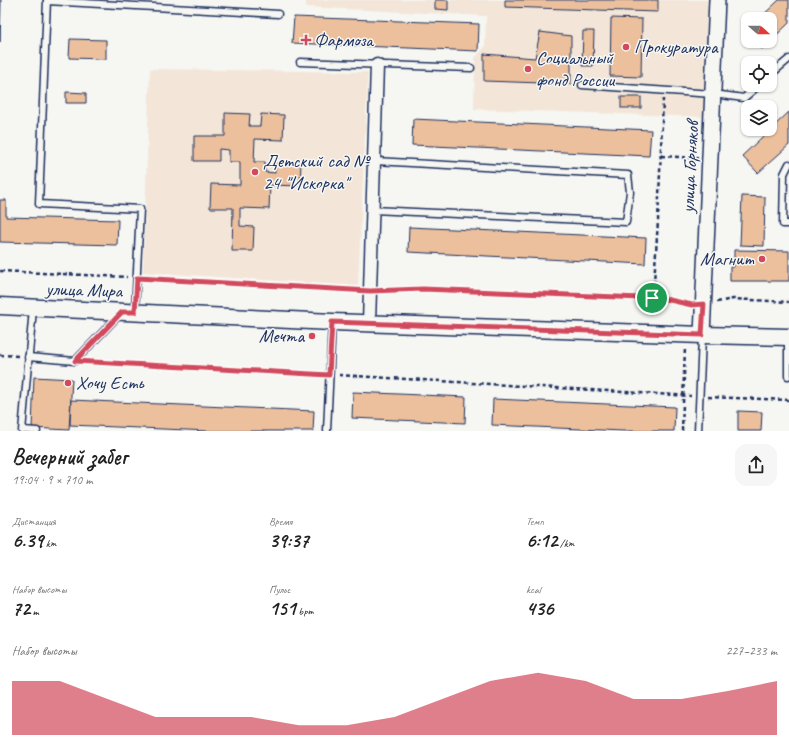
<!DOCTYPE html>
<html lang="ru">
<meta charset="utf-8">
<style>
body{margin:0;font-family:Caveat,sans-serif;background:#f6f6f6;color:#222;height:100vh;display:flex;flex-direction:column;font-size:15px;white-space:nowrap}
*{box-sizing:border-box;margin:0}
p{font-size:13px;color:#767676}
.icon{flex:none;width:22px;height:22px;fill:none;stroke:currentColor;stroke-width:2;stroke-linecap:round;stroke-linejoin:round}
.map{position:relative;height:431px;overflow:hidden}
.panel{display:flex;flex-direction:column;background:#fff;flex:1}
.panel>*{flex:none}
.needle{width:26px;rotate:110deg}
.fabs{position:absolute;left:741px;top:12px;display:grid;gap:8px}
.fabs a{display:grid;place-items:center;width:36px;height:36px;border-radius:8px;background:#fff;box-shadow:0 1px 3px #0004;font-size:20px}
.pin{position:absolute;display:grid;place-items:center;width:34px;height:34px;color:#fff;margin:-17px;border:2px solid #fff;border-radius:50%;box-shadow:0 1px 4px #0007}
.round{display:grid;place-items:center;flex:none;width:42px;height:42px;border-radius:12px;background:#f6f6f6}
.summary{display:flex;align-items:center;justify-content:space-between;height:68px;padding:0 12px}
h1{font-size:22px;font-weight:700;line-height:30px}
.figures{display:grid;grid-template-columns:repeat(3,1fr);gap:6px;height:68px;padding:4px 12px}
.figures div{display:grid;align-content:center}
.figures b{font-size:20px;font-weight:700}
.figures small{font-size:11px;font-weight:400}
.figures p{font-size:11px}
.chart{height:112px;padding:8px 12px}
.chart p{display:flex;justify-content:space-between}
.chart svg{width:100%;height:72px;margin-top:4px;fill:#d1495b;opacity:.7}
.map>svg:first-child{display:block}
</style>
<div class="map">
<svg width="789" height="431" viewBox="0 0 789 431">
<rect width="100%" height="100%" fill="#f6f6f2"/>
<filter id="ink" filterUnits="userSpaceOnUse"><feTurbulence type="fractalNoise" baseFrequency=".025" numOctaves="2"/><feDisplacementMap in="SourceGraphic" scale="8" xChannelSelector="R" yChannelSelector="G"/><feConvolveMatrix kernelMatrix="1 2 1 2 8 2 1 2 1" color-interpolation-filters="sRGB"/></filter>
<g filter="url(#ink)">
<g fill="#f3e6d8">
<polygon points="306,0 710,0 707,117 474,109 475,58 485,47 486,16 306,7"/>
<polygon points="150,69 368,72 358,286 143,272"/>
</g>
<g fill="#edc09d" stroke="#1b2f5e">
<polygon points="0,0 1,0 0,42"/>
<polygon points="435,0 448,0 448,10 435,9"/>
<polygon points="505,0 658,0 658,12 505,7"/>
<polygon points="779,0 789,0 789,23 762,49 755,41 770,41 770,19 759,19"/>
<polygon points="294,17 479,24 478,51 292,43"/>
<polygon points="611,18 642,19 641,77 610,76"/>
<polygon points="583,31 594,31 593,66 582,66"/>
<polygon points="540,32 571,36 571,84 484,81 484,54 535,58"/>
<polygon points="70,39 106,40 106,59 69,58"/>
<polygon points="66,92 86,93 86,103 66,103"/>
<rect x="621" y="97" width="20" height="11"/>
<polygon points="789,112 789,145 758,173 742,156"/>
<polygon points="225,113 250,114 249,126 260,126 261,114 284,115 283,140 255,139 254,162 265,162 265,172 275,173 275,163 301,163 300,186 270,185 269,209 240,208 240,226 254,227 253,251 232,251 233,208 210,208 211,184 240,185 240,162 229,162 229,150 219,149 219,161 194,161 194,136 225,136"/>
<polygon points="413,119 651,130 649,156 412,145"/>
<polygon points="742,196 765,197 764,246 740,245"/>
<polygon points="0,200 6,200 6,217 118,220 117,245 0,242"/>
<polygon points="409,227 646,238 645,264 408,252"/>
<polygon points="734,250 789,251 789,281 730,281 730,267 734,267"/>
<polygon points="34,377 72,379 69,430 32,428"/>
<polygon points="353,392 466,397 465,423 352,418"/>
<polygon points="493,399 675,407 674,431 623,431 492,425"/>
<polygon points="71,400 314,411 313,431 210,431 70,425"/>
<polygon points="738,411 762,412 761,431 738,431"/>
</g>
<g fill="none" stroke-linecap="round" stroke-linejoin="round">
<g stroke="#1b2f5e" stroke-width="9">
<g id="service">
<polyline points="47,0 39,204 140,209 135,312"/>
<polyline points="47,1 278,14"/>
<polyline points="300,62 471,68"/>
<polyline points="770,75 789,59"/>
<polyline points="582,85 713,94 744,98 759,85"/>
<polyline points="789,164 784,174 783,224 789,224"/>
<polyline points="373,210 626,222 630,192 628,175 375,161"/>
<polyline points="28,357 75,361 120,314"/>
<polyline points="788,376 788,337"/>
<polyline points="23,430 37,431"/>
<polyline points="22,431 33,309"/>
<polyline points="327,431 332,322"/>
<polyline points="698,431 702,337"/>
</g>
</g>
<g stroke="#1b2f5e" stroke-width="15">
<polyline id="minor" points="369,323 377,65"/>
</g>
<g stroke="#1b2f5e" stroke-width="18">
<polyline id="tertiary" points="702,335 717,0"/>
</g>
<g stroke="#1b2f5e" stroke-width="19">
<polyline id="secondary" points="0,306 332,322 702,335 789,337"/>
</g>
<g stroke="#1b2f5e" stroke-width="2.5" stroke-dasharray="4 3" stroke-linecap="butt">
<polyline points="661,156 698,158"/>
<polyline points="0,271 127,277"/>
<polyline points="144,278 359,291"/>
<polyline points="382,291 423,289 653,298 665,299 690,304"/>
<polyline points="653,298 658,221 663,99"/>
<polyline points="717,302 733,299 789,302"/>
<polyline points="0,355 19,356"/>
<polyline points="87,362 322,374"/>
<polyline points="339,375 691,396"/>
<polyline points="708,397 789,400"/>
<polyline points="682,431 685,347"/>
</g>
<use href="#service" stroke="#f6f6f2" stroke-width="6"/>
<use href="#minor" stroke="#f6f6f2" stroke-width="12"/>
<use href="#tertiary" stroke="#f6f6f2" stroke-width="15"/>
<use href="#secondary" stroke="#f6f6f2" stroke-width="16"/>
</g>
</g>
<g fill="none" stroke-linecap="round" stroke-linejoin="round" filter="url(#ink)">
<g stroke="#fff" stroke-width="8">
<polygon id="route" points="137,278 370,291 423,289 665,299 692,305 704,304 702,335 332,322 329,375 75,361 122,312 135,312"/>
</g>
<use href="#route" stroke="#d1495b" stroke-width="5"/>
</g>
<g fill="#d1495b" stroke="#f6f6f2" stroke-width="1.5">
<path d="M304 34h4v4h4v4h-4v4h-4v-4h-4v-4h4z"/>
<circle cx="626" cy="47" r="4"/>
<circle cx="528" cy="69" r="4"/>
<circle cx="255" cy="172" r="4"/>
<circle cx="762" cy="259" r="4"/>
<circle cx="312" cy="336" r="4"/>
<circle cx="68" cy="383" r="4"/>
</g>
<g text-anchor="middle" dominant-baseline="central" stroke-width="3" stroke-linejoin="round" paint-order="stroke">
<g font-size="19" fill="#1b2f5e" stroke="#f6f6f2" text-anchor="start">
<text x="314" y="40">Фармоза</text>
<text x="634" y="47">Прокуратура</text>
<text x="536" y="58">Социальный<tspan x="536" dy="22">фонд России</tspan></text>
<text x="263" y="161">Детский сад №<tspan x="263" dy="22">24 "Искорка"</tspan></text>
<text x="754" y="259" text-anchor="end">Магнит</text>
<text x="304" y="336" text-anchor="end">Мечта</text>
<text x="76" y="383">Хочу Есть</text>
</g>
<g font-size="19" fill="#1b2f5e" stroke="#f6f6f2">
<text transform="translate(690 167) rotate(-87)">улица Горняков</text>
<text transform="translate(84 290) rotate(2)">улица Мира</text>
</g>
</g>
</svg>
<div class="fabs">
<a><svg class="needle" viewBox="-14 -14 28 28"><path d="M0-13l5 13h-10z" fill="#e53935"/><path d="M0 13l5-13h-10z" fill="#767676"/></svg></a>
<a><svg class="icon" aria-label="locate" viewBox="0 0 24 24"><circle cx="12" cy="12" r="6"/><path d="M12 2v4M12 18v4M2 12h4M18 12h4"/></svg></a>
<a><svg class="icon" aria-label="layers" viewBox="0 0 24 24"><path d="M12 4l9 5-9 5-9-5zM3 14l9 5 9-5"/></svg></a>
</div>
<div class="pin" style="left:652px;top:298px;background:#1e9e55"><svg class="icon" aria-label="arrive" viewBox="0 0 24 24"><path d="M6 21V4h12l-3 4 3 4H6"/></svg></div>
</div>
<section class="panel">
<div class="summary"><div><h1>Вечерний забег</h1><p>19:04 · 9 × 710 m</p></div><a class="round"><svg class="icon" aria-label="share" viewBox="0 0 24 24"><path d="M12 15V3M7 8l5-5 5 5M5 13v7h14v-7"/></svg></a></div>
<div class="figures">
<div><p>Дистанция</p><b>6.39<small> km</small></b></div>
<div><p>Время</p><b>39:37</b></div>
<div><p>Темп</p><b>6:12<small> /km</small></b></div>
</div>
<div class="figures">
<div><p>Набор высоты</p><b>72<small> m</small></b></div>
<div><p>Пульс</p><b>151<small> bpm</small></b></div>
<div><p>kcal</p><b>436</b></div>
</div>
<div class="chart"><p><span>Набор высоты</span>227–233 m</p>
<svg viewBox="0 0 160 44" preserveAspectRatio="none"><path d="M0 44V11L10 11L20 22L30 33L40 33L50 33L60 38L70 38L80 33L90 22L100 11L110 6L120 11L130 22L140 22L150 17L160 11V44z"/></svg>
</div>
</section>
